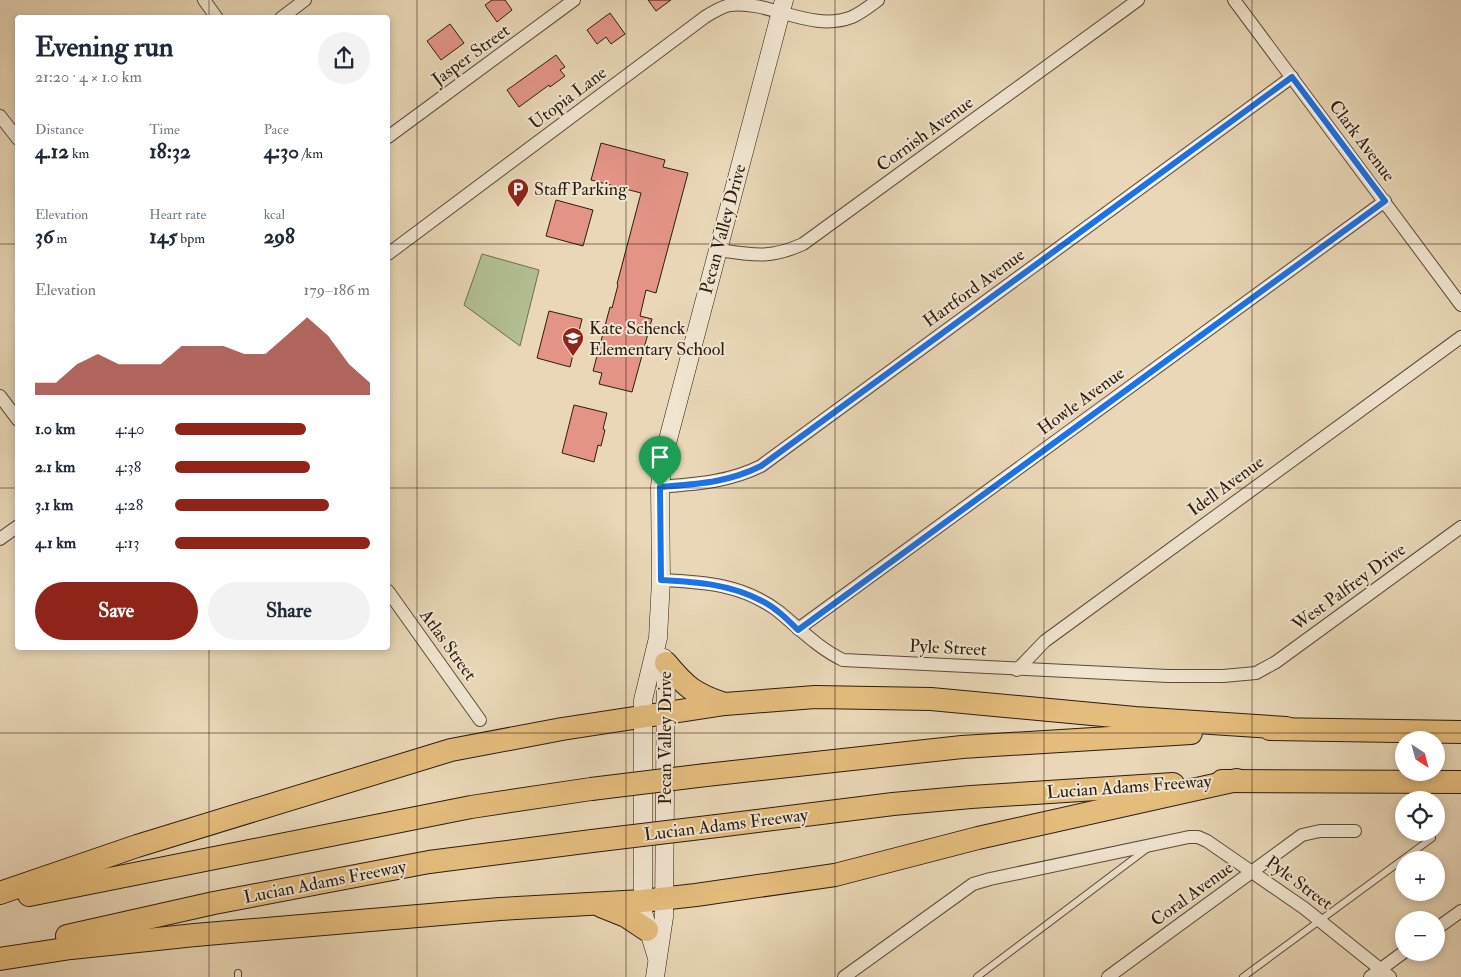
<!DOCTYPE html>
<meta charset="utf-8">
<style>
body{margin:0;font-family:"IM FELL Double Pica",serif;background:#f2f2f3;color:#1f2937;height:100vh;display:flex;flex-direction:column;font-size:19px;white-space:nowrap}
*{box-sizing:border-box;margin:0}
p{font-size:16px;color:#747a83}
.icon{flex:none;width:28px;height:28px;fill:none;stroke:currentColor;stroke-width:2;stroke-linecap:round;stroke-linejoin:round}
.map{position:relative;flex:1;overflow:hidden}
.side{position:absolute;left:15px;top:15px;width:375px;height:635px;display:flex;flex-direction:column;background:#fff;border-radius:5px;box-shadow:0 2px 8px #0003}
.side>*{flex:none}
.needle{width:32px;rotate:144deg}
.controls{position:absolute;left:1395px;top:731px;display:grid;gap:10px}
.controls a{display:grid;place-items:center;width:50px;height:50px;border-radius:50%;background:#fff;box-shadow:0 2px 8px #0003;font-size:25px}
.pin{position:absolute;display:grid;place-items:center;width:42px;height:42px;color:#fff;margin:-51px -21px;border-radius:50% 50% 50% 0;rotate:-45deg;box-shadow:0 0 5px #0007}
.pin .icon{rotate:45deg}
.round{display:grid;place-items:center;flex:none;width:52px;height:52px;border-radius:26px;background:#f2f2f3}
.headline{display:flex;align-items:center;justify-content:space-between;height:85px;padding:0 20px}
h1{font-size:28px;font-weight:700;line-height:38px}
.figures{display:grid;grid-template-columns:repeat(3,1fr);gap:8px;height:85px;padding:5px 20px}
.figures div{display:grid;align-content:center}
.figures b{font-size:21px;font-weight:700}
.figures small{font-size:14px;font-weight:400}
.figures p{font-size:14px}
.chart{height:140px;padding:10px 20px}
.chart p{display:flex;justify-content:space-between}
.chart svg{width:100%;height:90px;margin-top:5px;fill:#8f2418;opacity:.7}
.action{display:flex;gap:10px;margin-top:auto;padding:10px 20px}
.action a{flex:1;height:58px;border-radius:30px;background:#8f2418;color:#fff;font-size:20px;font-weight:700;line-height:58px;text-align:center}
.action a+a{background:#f2f2f3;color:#1f2937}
ul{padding:0 20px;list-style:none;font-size:16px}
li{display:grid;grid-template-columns:80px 60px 1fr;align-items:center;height:38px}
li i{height:12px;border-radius:6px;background:#8f2418}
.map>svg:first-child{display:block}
</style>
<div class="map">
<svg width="1461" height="977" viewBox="0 0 1461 977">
<rect width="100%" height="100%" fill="#e9d7b7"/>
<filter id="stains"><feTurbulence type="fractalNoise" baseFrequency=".004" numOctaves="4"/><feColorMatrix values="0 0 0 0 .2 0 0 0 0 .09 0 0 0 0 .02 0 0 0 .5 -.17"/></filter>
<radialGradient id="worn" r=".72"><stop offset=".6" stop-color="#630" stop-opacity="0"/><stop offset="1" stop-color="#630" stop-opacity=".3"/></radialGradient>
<polygon fill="#b2bf92" stroke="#6e6e51" points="482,254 539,270 520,346 464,305"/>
<g fill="#e39487" stroke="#2b1c10">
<polygon points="492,0 505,0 512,10 497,22 485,5"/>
<polygon points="648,0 671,0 656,11"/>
<polygon points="610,13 625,34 611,44 606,37 597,44 587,30"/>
<polygon points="450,24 464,43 441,60 427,41"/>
<polygon points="556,55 565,67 560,70 565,76 550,87 549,85 519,107 507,90"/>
<polygon points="601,143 665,160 663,167 688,173 656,293 646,290 640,316 652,319 632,392 599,384 602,373 593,371 610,307 612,308 618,285 617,284 641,193 591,180"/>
<polygon points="556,200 593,210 583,246 546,236"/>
<polygon points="549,311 582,319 570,367 537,358"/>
<polygon points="574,405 607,413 603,429 605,430 601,446 598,445 594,462 562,453"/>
</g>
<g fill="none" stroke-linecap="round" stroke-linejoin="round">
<g stroke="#5a4b3a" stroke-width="8">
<g id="lane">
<polyline points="238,973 238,977"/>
<polyline points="977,977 1148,848"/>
<polyline points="1243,977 1432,838"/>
</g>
</g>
<g stroke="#5a4b3a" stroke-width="14">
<g id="street">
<polyline points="204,0 217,18"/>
<polyline points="1234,0 1461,305"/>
<polyline points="281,18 305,0"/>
<polyline points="0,116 18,139"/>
<polyline points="388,137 574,0"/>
<path d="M718,250C753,255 770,259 803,244L1138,0"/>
<path d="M388,254L705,17C713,12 721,7 730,5C770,0 811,33 852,17C861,13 870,6 878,0"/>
<polyline points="0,396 18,420"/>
<path d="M660,487C696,484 729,482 761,466L1292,77"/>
<polyline points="0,539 18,526"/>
<path d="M661,580C704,582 742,584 778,611C799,628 818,648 843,660L1168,676H1223L1256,673L1276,662L1461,527"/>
<polyline points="388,591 480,720"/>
<polyline points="798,629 1385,201"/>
<polyline points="1017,670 1045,641 1461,337"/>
<polyline points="1436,929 1461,911"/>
<polyline points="844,977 973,884 990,879 1189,837 1198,837 1207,841 1304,908 1390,977"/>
<polyline points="1108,977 1302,835 1320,831 1355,831"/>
<polyline points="1370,977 1404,952"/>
</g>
</g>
<g stroke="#2b1c10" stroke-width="19">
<g id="secondary">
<polyline points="657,958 643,912 643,700 658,638 661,580 660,487 662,468 666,447 784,0"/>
<polyline points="655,977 664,917 666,663 664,658"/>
</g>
</g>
<g stroke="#2b1c10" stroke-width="24">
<g id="highway">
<path d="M666,663C686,687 694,694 724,704"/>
<polyline points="1270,729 1461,732"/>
<polyline points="706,775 962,747 1191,733"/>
<polyline points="1222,781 1461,782"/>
<polyline points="717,826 893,804 971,797 1173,784"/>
<polyline points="0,893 137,846 451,750 562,729 725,704 815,697 931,699 1135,718 1286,728"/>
<polyline points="29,895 471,807 591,789"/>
<polyline points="601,906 626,916 647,930"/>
<polyline points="67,936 214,903 429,862 592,841"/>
<polyline points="0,959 71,948 195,935 500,909 642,901 696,895 835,875 978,838 1237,780"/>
</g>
</g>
<use href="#lane" stroke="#f1e5d0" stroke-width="6"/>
<use href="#street" stroke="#f1e5d0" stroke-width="12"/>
<use href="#secondary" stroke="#f1e5d0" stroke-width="18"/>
<use href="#highway" stroke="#e4bc7c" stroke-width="22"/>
<g stroke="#2b1c10" stroke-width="24" stroke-linecap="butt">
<g id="highway-bridge">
<polyline points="591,789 706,775"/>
<polyline points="592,841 717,826"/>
</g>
</g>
<use href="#highway-bridge" stroke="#e4bc7c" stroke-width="22"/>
</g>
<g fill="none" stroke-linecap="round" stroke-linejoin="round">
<g stroke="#fff" stroke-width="10">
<path id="route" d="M1292,77L1385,201L798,630C787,619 776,608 762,601C730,584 697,582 661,580L660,487C697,484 727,483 761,466Z"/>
</g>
<use href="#route" stroke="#1a73e8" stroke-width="6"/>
</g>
<path fill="none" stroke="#2b1c10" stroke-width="1" stroke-opacity="0.55" d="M209,0V18M417,0V977M626,0V977M835,0V977M1044,0V977M1252,0V977M0,244H18M388,244H1461M0,488H18M388,488H1461M209,648V977M0,733H1461"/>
<defs>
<g id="parking-pin" transform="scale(1.125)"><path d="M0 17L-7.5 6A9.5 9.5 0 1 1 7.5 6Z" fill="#8f2418" stroke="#f1e5d0"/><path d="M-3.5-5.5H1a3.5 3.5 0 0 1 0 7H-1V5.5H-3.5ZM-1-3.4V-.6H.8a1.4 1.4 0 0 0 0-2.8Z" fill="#fff"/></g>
<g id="school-pin" transform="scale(1.125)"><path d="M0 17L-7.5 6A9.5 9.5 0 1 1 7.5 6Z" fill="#8f2418" stroke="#f1e5d0"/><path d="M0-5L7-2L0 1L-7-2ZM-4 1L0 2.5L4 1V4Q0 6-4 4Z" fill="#fff"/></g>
</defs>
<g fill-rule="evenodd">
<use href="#parking-pin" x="518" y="189"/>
<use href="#school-pin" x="573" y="338"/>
</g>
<g text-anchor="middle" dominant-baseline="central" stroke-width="4" stroke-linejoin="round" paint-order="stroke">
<g font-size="18" fill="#2b1c10" stroke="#f1e5d0">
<text transform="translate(471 55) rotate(-36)">Jasper Street</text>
<text transform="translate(568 98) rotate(-37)">Utopia Lane</text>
<text transform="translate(925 134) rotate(-36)">Cornish Avenue</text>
<text transform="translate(1362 141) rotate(53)">Clark Avenue</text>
<text transform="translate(723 229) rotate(-75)">Pecan Valley Drive</text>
<text transform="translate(974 288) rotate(-36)">Hartford Avenue</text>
<text transform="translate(1081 401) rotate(-36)">Howle Avenue</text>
<text transform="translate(1226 486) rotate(-36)">Idell Avenue</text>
<text transform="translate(1349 587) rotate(-36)">West Palfrey Drive</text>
<text transform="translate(448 645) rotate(54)">Atlas Street</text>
<text transform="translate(948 648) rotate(3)">Pyle Street</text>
<text transform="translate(665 738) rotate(-90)">Pecan Valley Drive</text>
<text transform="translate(1129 787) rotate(-4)">Lucian Adams Freeway</text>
<text transform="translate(726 825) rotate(-7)">Lucian Adams Freeway</text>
<text transform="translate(325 882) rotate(-11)">Lucian Adams Freeway</text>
<text transform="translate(1299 883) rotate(36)">Pyle Street</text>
<text transform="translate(1192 894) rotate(-36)">Coral Avenue</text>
</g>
<g font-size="18" fill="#2b1c10" stroke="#f1e5d0" text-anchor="start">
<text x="534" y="189">Staff Parking</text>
<text x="589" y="328">Kate Schenck<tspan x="589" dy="21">Elementary School</tspan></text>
</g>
</g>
<rect width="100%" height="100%" filter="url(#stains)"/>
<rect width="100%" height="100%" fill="url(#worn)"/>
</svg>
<div class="controls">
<a><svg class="needle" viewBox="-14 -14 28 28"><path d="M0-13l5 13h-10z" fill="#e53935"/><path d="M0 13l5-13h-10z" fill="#747a83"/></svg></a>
<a><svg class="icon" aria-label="locate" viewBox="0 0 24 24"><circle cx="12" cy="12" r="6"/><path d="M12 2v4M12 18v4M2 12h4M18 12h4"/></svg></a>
<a>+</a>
<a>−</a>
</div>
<div class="pin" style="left:660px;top:487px;background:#1e9e55"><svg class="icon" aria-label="arrive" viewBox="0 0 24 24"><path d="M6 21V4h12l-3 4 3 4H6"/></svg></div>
<section class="side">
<div class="headline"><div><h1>Evening run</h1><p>21:20 · 4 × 1.0 km</p></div><a class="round"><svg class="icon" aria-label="share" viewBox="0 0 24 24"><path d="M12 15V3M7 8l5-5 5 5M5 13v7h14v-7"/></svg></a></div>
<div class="figures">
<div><p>Distance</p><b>4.12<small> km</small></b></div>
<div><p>Time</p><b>18:32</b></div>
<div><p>Pace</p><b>4:30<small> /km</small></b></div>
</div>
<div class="figures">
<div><p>Elevation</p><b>36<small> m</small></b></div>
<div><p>Heart rate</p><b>145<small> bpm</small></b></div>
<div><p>kcal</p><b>298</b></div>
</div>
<div class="chart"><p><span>Elevation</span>179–186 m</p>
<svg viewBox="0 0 160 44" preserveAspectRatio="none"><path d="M0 44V38L10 38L20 29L30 24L40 29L50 29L60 29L70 20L80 20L90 20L100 24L110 24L120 15L130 6L140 15L150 29L160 38V44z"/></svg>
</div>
<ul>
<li><b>1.0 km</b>4:40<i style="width:67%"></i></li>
<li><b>2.1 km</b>4:38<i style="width:69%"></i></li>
<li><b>3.1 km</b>4:28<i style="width:79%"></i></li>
<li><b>4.1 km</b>4:13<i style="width:100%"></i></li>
</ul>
<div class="action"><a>Save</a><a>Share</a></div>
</section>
</div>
